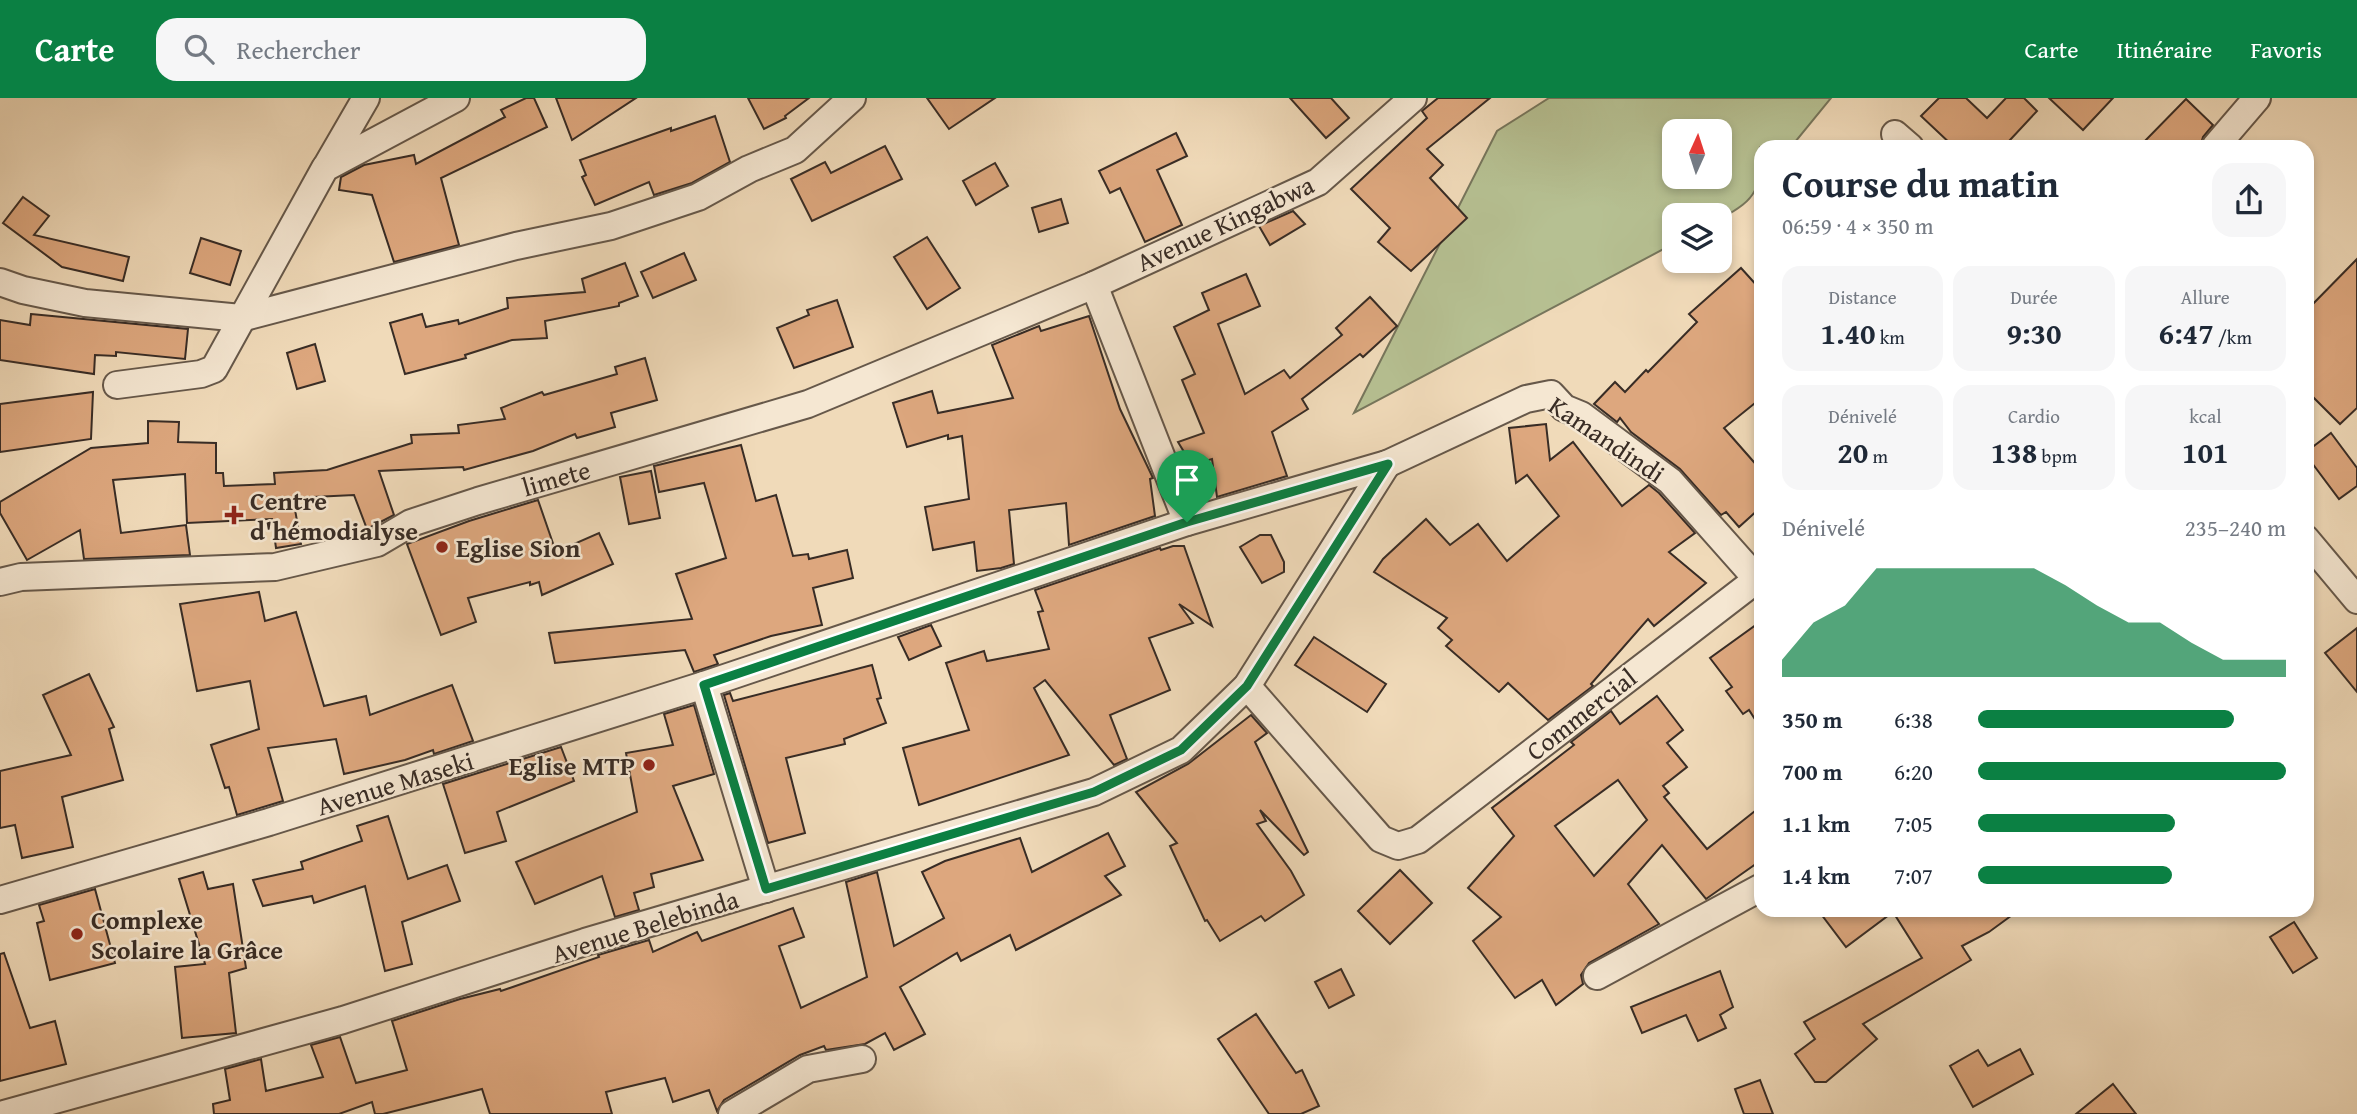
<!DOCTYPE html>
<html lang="fr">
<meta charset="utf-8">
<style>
body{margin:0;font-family:"Gentium Book Plus",serif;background:#f6f6f7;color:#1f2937;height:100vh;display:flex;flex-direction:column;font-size:26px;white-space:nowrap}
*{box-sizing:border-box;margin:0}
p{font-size:23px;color:#747a83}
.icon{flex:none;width:38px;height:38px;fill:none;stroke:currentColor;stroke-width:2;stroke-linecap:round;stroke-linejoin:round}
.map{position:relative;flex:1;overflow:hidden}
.panel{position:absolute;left:1754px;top:42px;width:560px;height:777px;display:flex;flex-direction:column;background:#fff;border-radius:21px;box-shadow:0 4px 10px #0003}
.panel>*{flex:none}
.needle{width:46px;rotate:3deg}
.buttons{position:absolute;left:1662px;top:21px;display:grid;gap:14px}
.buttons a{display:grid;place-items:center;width:70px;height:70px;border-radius:14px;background:#fff;box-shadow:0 4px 10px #0003;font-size:35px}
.pin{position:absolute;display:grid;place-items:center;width:60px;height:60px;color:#fff;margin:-72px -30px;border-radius:50% 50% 50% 0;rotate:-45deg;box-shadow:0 0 7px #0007}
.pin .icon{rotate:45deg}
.round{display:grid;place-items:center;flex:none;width:74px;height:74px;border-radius:21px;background:#f6f6f7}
.head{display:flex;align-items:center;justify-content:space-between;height:119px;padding:0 28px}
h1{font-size:38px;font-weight:700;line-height:52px}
.figures{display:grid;grid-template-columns:repeat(3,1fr);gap:10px;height:119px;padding:7px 28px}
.figures div{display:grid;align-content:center;border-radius:18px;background:#f6f6f7;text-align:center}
.figures b{font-size:30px;font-weight:700}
.figures small{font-size:19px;font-weight:400}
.figures p{font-size:19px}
.chart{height:196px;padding:14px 28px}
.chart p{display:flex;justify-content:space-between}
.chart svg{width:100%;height:126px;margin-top:7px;fill:#0b8043;opacity:.7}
ul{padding:0 28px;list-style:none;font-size:23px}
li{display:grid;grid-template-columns:112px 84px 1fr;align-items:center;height:52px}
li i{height:18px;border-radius:9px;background:#0b8043}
header{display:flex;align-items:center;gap:42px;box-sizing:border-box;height:98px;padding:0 35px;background:#0b8043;color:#fff}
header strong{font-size:33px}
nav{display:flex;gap:38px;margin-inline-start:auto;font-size:24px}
.search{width:490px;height:63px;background:#f6f6f7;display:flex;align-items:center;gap:18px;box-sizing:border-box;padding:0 24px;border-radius:21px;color:#747a83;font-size:26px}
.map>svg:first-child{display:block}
</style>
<header>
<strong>Carte</strong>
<div class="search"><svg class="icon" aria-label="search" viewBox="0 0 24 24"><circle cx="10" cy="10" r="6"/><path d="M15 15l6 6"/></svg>Rechercher</div>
<nav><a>Carte</a><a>Itinéraire</a><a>Favoris</a></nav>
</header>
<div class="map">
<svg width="2357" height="1016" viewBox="0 0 2357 1016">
<rect width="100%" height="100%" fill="#f0dab9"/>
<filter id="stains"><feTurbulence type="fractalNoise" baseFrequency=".00286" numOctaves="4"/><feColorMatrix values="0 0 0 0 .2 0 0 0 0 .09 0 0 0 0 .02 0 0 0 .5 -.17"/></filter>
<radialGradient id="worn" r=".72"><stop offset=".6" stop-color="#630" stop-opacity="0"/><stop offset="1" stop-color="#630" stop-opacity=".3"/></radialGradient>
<path fill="#b6c092" stroke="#77765c" stroke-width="2" fill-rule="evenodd" d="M1549,0H1831L1791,49H1760C1760,91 1759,100 1720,121V117H1675V145L1354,315L1497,33ZM1675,33H1720V79H1675Z"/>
<g fill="#dda77e" stroke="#382c25" stroke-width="2" fill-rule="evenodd">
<polygon points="526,0 534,0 547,29 441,80 459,147 394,164 372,97 339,92 341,79 364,67 414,57 416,66 505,19 501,12"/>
<polygon points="556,0 636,0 572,42"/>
<polygon points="748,0 809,0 785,18 786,20 764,31"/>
<polygon points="927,0 995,0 949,31"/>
<polygon points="1290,0 1331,0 1349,20 1326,40"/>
<polygon points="1438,0 1490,0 1427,51 1443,67 1430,80 1467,120 1411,173 1378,144 1390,130 1351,91 1427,20 1422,13"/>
<polygon points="1939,0 1966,0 1987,20 2006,0 2024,0 2037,13 2010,42 2018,49 1954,49 1921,18"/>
<polygon points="2049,0 2113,0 2083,32"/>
<polygon points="2186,1 2213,27 2203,39 2200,49 2139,49"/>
<polygon points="715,18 730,64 692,85 654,97 649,84 595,107 582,79 586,77 580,62 671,30 671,33"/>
<polygon points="1176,35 1187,58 1157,72 1182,127 1145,144 1120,90 1110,95 1099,73"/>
<polygon points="885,48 902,81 812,123 791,81 825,64 831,75"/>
<polygon points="995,65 1008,88 976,107 963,83"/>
<polygon points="23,99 49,118 34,137 129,159 123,183 62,169 3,125"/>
<polygon points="1061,101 1068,125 1039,134 1032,110"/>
<polygon points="1293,113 1305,126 1270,147 1259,128"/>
<polygon points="927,139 960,190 927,211 894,159"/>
<polygon points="201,140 241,153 230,187 190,175"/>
<polygon points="684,155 696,182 653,200 641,174"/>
<polygon points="2357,161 2357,310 2340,326 2306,292 2306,213"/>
<polygon points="625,165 638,198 619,205 619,208 545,223 547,240 512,242 465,257 466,260 405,276 390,225 422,216 426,229 458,222 459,226 508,210 507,200 585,194 582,181"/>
<polygon points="1741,170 1760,191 1760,301 1724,330 1760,371 1760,410 1739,429 1726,414 1721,417 1680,371 1631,334 1620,320 1617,324 1594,306 1615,284 1625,294 1646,272 1648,274 1697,224 1689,216"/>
<polygon points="1246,176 1260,208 1218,226 1245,296 1284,272 1290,280 1342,237 1336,230 1370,199 1397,228 1363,259 1360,256 1302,301 1308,311 1272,334 1287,378 1217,399 1212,361 1192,367 1178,344 1204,335 1182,282 1195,276 1174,229 1209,212 1202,195"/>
<polygon points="837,202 853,249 794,270 777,230 809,217 807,212"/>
<polygon points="31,216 188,231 185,261 116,254 116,258 95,257 94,276 0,262 0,222 30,227"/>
<polygon points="1089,218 1120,311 1153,380 1150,381 1155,418 1069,447 1066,405 1009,412 1014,466 1001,470 977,473 974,444 933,452 925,409 969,401 962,338 948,341 948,337 907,349 893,305 932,293 938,315 1013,300 992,247 1039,228 1041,233"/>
<polygon points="315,246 325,283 297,291 287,255"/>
<polygon points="645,260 657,302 611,315 615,329 577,340 575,336 533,353 464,372 463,369 379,373 394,417 367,431 354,397 293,400 301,446 276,450 272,421 187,425 185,376 113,382 121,435 186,427 190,457 84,461 80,432 27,462 0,415 0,404 91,350 148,345 148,323 179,324 178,344 216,345 216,375 223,375 224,388 275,386 274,375 327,372 412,345 411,337 459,335 458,327 505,321 501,310 542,294 544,297 617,276 615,269"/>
<polygon points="93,294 91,341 0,354 0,306"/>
<polygon points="1546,326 1550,362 1573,344 1622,408 1649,387 1659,395 1695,435 1669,454 1706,485 1654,528 1648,521 1591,586 1593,588 1548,622 1508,585 1499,594 1446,548 1452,542 1438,530 1447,520 1374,474 1383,461 1426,421 1450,447 1478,426 1507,463 1559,418 1527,377 1516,385 1509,330"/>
<polygon points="2331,335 2357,370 2357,388 2339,401 2306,357 2306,354"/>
<polygon points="741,347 756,403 776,397 793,458 808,456 809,461 847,452 853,480 813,490 822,527 771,538 714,557 718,566 694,574 685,552 555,565 549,535 692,521 676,476 726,460 704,385 659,394 654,368"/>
<polygon points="651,373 660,420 629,426 620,379"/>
<polygon points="538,402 556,454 599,435 613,466 542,497 539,484 530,487 530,484 468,500 476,524 441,537 407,446 469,423"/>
<polygon points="1260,437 1271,437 1284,464 1284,474 1262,485 1240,449"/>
<polygon points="1173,448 1184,448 1212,528 1179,506 1193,525 1149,540 1170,592 1110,617 1127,661 1114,667 1045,582 1034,590 1069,657 919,707 903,650 969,632 946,565 984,553 987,563 1049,551 1038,514 1043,513 1035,492 1160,450 1161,452"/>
<polygon points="259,494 265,523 296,514 324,608 366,598 370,617 452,587 473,643 434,656 433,652 405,662 344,676 336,641 268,650 283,703 237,717 229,689 225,690 211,647 259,631 250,583 197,593 180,506"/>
<polygon points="1760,524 1760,629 1749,612 1743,616 1726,593 1732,589 1710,560"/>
<polygon points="931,527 941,548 909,562 898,539"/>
<polygon points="2357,530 2357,594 2325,555"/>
<polygon points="1314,539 1386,586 1367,614 1295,567"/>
<polygon points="872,567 881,600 877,601 886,625 844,641 845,646 786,660 805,735 768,745 724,597 730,595 733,603"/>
<polygon points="89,576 114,629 109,631 123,682 62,699 73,749 22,760 15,727 0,730 0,673 71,657 43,597"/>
<path d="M1657,598L1683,632L1667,645L1687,669L1663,688L1669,695L1664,699L1707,751L1760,709V763L1706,801L1662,747L1628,786L1659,826L1589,865L1581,877L1583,886L1556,907L1542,882L1515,900L1473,843L1501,819L1468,790L1514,738L1492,710L1574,647L1571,644L1611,613L1620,626ZM1618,682L1647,722L1594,778L1555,728Z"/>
<polygon points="694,607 714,676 673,688 703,762 651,776 654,789 634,795 639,812 615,819 602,778 535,806 516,764 637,714 626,655 673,647 664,616"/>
<polygon points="1251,617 1267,635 1255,644 1308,754 1304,757 1260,712 1266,723 1257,726 1291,773 1304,797 1265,823 1261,818 1220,843 1207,822 1205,823 1170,748 1177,745 1136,694 1188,666"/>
<polygon points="561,649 574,683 497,714 506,743 465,755 443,686"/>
<polygon points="388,718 408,781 447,767 460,803 402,824 412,866 385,873 365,788 314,805 312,798 263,808 253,782 303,771 301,764 362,743 357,728"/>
<polygon points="1108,735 1125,768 1105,778 1121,797 1016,852 1010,837 961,863 957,855 900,889 925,936 894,952 885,935 865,946 826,952 824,948 800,957 724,1002 717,1013 709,992 673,1004 665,980 606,994 612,1016 490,1016 482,991 383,1016 375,1016 372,1004 339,1016 214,1016 213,1006 230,1002 225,971 261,961 266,993 323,979 311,947 340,939 356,985 407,972 392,923 460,901 500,891 501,893 599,859 598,857 649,842 653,854 697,834 702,843 793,810 804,839 779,848 801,910 867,879 846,784 877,774 894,848 944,820 922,774 945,763 1020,740 1032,774"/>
<polygon points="1400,772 1432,805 1390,846 1358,813"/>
<polygon points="203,774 208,791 233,786 246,870 229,875 236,935 182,940 175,869 205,866 179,781"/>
<polygon points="95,791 115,865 50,882 37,825 44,823 39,807"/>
<polygon points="1818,812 2019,812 1989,834 1962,848 1971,862 1863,926 1877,941 1826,984 1815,984 1795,956 1815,941 1804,924 1922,860 1893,814 1846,849"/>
<polygon points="2294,824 2317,860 2293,875 2270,839"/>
<polygon points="4,855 30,930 55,923 66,966 0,983 0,856"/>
<polygon points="1341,871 1354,897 1329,910 1315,884"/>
<polygon points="1720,873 1733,909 1720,917 1726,930 1698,943 1686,917 1642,935 1631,909"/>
<polygon points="1256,916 1296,975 1302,972 1319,1008 1301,1016 1269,1016 1218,941"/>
<polygon points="2020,951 2033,976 1973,1009 1950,968 1978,952 1988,968"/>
<polygon points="1760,982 1773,1016 1744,1016 1735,991"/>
<polygon points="2113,986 2136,1016 2076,1016"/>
</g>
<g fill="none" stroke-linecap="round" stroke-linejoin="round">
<g stroke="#66584a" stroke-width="30">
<g id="street">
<polyline points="1895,36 1910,49"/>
<polyline points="2215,49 2257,0"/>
<polyline points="326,69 366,0"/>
<polyline points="0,184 23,192 85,205 241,220 516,148 611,128 698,99 749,71 795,52 852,0"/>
<polyline points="1094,187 1187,424"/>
<polyline points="117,287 201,276 214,271 325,70 456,0"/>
<polyline points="2306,441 2357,502"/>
<polyline points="0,484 21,479 275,469 377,445 411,425 478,403 808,306 1094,187 1318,84 1413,0"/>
<polyline points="704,587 766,791"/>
<polyline points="1247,588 1381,741 1398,748 1418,742 1760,479"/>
<polyline points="0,802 269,724 704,587 1187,424 1387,366 1526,301 1551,296 1564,310 1581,317 1670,383 1757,481"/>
<polyline points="1597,878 1760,790"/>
<polyline points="4,1016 343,922 585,844 1094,694 1181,652 1247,588 1387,366"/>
<polyline points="732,1016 808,971 862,961"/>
</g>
</g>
<use href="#street" stroke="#f5e7d2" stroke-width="26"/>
</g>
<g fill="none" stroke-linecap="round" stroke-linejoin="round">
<g stroke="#fff" stroke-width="14">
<polygon id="route" points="1388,366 1247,588 1181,652 1094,694 766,791 704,587 1187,424"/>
</g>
<use href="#route" stroke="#0b8043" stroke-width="9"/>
</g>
<g fill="#8f2418" stroke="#f5e7d2" stroke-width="2.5">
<path d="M230.5 406.5h7v7h7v7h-7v7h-7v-7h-7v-7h7z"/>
<circle cx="442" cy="449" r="7"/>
<circle cx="649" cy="667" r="7"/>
<circle cx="77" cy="836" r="7"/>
</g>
<g text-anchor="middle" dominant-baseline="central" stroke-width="5" stroke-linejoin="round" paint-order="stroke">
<g font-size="26" fill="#382c25" stroke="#f5e7d2">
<text transform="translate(1225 125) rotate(-25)">Avenue Kingabwa</text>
<text transform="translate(1607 341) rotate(34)">Kamandindi</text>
<text transform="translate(556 380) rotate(-16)">limete</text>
<text transform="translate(1581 616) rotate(-38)">Commercial</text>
<text transform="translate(395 685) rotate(-17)">Avenue Maseki</text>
<text transform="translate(645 828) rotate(-17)">Avenue Belebinda</text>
</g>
<g font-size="26" font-weight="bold" fill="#382c25" stroke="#f5e7d2" text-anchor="start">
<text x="250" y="402">Centre<tspan x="250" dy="30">d'hémodialyse</tspan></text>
<text x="456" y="449">Eglise Sion</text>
<text x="635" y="667" text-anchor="end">Eglise MTP</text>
<text x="91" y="821">Complexe<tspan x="91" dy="30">Scolaire la Grâce</tspan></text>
</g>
</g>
<rect width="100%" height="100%" filter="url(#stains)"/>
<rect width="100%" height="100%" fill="url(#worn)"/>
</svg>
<div class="buttons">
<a><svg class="needle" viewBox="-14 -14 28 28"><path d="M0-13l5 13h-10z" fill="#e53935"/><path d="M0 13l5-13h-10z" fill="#747a83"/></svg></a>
<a><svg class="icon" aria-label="layers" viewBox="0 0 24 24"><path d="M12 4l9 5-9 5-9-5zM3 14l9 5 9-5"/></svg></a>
</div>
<div class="pin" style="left:1187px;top:424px;background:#1e9e55"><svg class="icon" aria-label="arrive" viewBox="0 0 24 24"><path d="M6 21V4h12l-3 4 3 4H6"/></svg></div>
<section class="panel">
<div class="head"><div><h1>Course du matin</h1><p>06:59 · 4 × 350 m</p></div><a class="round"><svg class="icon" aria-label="share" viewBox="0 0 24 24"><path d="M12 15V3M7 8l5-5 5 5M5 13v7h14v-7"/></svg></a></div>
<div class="figures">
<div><p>Distance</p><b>1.40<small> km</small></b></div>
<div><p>Durée</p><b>9:30</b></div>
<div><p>Allure</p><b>6:47<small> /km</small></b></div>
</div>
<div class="figures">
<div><p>Dénivelé</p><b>20<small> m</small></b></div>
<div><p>Cardio</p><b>138<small> bpm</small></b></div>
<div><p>kcal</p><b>101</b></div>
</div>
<div class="chart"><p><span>Dénivelé</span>235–240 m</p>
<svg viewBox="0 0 160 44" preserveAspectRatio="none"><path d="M0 44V38L10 25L20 19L30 6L40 6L50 6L60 6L70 6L80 6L90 12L100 19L110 25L120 25L130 32L140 38L150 38L160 38V44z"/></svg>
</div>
<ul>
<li><b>350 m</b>6:38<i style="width:83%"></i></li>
<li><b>700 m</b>6:20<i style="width:100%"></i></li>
<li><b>1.1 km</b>7:05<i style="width:64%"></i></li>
<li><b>1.4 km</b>7:07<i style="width:63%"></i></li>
</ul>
</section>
</div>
